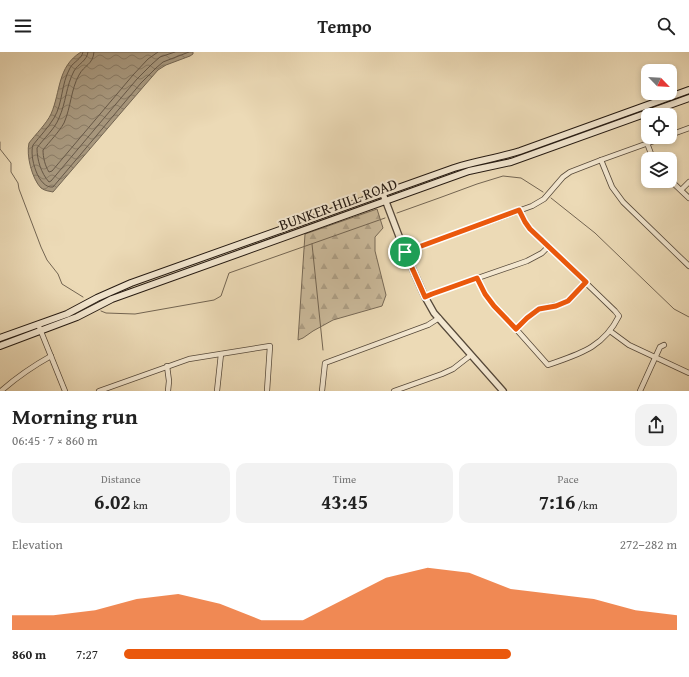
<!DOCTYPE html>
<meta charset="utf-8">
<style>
body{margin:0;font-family:"Gentium Book Plus",serif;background:#f2f2f2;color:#222;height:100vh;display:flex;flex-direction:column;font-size:15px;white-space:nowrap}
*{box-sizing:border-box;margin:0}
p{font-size:13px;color:#767676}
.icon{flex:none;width:22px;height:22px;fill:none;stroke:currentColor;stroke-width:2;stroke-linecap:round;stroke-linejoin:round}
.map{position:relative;height:339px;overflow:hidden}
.details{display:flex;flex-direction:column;background:#fff;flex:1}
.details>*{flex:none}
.needle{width:26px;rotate:115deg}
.controls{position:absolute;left:641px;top:12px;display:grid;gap:8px}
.controls a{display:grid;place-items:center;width:36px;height:36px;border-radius:8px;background:#fff;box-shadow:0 2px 6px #0003;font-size:20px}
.pin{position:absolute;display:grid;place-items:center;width:34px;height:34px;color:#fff;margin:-17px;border:2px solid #fff;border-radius:50%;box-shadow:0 1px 4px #0007}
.round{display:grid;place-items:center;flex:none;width:42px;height:42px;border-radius:12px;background:#f2f2f2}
.overview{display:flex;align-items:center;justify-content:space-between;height:68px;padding:0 12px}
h1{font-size:22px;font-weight:600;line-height:30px}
.stats{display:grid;grid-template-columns:repeat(3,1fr);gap:6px;height:68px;padding:4px 12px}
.stats div{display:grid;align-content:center;border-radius:10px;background:#f2f2f2;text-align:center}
.stats b{font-size:20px;font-weight:600}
.stats small{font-size:11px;font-weight:400}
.stats p{font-size:11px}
.chart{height:112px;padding:8px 12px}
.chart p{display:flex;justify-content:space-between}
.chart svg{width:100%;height:72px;margin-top:4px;fill:#ea580c;opacity:.7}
ul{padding:0 12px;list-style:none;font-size:13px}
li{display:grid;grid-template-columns:64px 48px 1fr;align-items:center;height:30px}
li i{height:10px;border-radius:5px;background:#ea580c}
header{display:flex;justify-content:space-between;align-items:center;height:52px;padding:0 12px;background:#fff;font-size:18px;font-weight:600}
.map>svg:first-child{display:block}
</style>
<header><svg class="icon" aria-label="menu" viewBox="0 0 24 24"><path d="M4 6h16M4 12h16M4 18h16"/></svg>Tempo<svg class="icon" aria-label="search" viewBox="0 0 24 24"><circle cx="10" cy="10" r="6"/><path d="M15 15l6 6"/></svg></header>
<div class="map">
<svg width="689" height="339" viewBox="0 0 689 339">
<defs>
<pattern id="forest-firs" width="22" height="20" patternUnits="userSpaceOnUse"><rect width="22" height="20" fill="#cab99a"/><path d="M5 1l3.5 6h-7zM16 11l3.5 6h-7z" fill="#ad9e84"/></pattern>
<pattern id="water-waves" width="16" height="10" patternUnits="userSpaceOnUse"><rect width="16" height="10" fill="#a8987e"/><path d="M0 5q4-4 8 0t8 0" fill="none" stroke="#897b66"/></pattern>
</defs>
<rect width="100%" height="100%" fill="#ecdab6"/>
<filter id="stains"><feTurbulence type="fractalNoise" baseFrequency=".005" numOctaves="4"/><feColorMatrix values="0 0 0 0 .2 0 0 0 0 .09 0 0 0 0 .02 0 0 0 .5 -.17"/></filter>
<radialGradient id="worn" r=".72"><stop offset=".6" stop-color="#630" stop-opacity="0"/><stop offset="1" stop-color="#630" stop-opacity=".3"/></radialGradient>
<polygon fill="url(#forest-firs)" stroke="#776956" points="377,157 383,176 375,185 375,199 386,243 382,254 333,268 313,279 303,286 298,288 305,182"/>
<path fill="url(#water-waves)" stroke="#736552" d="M81,0H193V2L190,4L166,13L158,18L144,34L53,140C49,139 45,139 41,136C32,127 26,103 29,91C35,83 47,71 51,62C61,39 57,15 81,0Z"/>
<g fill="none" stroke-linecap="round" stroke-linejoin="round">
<g stroke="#665848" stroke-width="1">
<path d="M83,0C82,7 73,10 70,16C61,32 63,51 54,66C48,76 40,84 33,93C29,104 38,137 53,135L141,31L156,16L163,10L189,0"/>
<path d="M88,0C87,9 78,12 74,19C66,34 66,51 59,66C55,77 43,87 37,96C37,108 41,121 49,130L51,129L137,27L152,12L160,5L175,0"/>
<path d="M94,0C93,13 84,13 79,23C71,37 71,55 64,71C59,80 50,89 43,98C43,105 45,114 49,120L52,119L133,23L148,7L158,0"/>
</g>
<g stroke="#736552" stroke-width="1">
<polyline points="0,90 0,97 11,111 11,120 18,131 19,137 41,195 47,208 58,222 62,232 83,245"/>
<polyline points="551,146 595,181 674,257 689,265"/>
<polyline points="397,161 439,146 477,132 503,124 521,126 543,140"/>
<polyline points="312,192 323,298"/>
<polyline points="101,259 106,261 135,262 214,248 221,244 229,221 385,166"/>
</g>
<g stroke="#56493a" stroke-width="6">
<g id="minor">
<polyline points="670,83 689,76"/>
<polyline points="647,91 653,107"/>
<polyline points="601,108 612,135 623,150 689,214"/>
<polyline points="670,128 689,146"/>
<polyline points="681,138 689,130"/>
<polyline points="405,200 532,154 544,147 563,125 570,120 601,108 665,85"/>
<path d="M477,226L485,241L494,254L516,277L548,313C579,302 603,296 619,264L615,259L530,177L525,170L519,159"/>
<polyline points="425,245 432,242 449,236 527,209 542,201 549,194"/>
<polyline points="38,272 65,339"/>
<polyline points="516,277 527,266 539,257 556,253 568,249 586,230"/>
<polyline points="610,279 629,293 689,321"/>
<polyline points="167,314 169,329 168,339"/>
<path d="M1,339C17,325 33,314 51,304"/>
<polyline points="99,339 189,307 270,294 267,339"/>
<polyline points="217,339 221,302"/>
<polyline points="322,339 325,311 428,273 439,266"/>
<polyline points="394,339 442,322 453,317 471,303"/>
<polyline points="640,339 660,295 664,293"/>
</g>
</g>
<g stroke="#56493a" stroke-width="8">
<polyline id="tertiary" points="383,142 405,200 425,245 434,261 503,339"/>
</g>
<g stroke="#241911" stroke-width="8">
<g id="secondary">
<path d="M0,286L67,262L97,246L131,231L454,116C476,109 498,106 520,99L689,38"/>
<polyline points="0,294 77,265 112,247 469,119 511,110 689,46"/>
</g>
</g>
<use href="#minor" stroke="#f3e7d0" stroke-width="4.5"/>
<use href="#tertiary" stroke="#f3e7d0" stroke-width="5.5"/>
<use href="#secondary" stroke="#f3e7d0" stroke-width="6"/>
</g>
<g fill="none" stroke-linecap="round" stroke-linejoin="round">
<g stroke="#fff" stroke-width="8">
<polygon id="route" points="519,158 525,170 530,177 586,230 568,249 556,254 539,257 527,266 516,277 494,254 485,242 477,226 449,236 432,242 425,245 405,200"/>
</g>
<use href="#route" stroke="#ea580c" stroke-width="5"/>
</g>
<g text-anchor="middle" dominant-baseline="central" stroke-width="4" stroke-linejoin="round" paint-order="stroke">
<g font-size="15" fill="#241911" stroke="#f3e7d0">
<text transform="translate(338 152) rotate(-20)">BUNKER HILL ROAD</text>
</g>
</g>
<rect width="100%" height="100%" filter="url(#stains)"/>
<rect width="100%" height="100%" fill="url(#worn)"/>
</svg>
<div class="controls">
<a><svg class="needle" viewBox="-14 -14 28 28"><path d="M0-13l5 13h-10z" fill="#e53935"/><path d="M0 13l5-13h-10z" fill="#767676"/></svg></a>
<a><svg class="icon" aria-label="locate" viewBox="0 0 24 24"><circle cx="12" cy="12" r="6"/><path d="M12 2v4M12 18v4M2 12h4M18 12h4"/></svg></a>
<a><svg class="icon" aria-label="layers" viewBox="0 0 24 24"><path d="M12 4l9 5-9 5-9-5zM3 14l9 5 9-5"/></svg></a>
</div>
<div class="pin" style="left:405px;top:200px;background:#1e9e55"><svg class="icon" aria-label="arrive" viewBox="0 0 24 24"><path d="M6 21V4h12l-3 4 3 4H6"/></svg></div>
</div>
<section class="details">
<div class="overview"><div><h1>Morning run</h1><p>06:45 · 7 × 860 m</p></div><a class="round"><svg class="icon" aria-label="share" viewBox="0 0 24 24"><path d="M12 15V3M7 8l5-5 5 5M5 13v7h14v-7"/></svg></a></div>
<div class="stats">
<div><p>Distance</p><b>6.02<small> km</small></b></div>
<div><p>Time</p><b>43:45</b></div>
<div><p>Pace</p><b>7:16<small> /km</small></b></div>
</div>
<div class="chart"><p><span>Elevation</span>272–282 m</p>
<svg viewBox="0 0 160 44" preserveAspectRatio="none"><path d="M0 44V35L10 35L20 32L30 25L40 22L50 28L60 38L70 38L80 25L90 12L100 6L110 9L120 19L130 22L140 25L150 32L160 35V44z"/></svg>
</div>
<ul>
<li><b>860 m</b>7:27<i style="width:70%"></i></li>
</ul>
</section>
